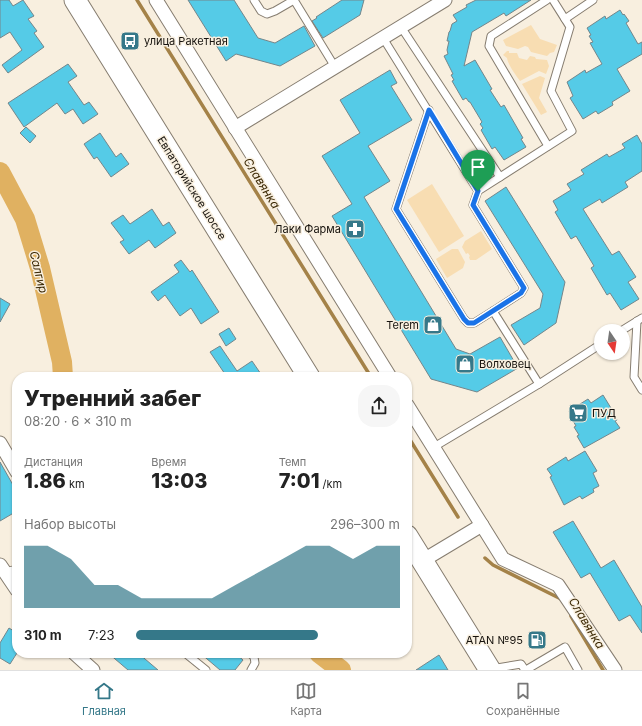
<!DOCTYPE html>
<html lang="ru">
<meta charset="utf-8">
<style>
body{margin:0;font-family:Inter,sans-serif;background:#f6f6f6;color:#222;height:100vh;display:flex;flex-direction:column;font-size:15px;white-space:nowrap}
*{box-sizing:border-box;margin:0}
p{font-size:13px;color:#767676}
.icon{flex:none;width:22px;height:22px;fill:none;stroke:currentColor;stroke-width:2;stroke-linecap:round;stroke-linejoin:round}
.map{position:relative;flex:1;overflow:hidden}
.panel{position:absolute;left:12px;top:372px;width:400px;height:286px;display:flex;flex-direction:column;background:#fff;border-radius:16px;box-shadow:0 1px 3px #0004}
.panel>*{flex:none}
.needle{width:26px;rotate:167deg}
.tools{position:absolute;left:594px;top:324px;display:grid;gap:8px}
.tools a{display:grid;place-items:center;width:36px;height:36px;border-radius:50%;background:#fff;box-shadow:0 1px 3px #0004;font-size:20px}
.pin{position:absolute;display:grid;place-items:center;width:34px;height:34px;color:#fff;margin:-41px -17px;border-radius:50% 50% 50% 0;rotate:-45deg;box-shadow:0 0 4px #0007}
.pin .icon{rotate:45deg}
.round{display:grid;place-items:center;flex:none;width:42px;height:42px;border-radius:16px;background:#f6f6f6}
.headline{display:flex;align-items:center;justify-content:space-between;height:68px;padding:0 12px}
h1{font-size:22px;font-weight:800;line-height:30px}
.metrics{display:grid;grid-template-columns:repeat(3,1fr);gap:6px;height:68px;padding:4px 12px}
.metrics div{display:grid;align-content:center}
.metrics b{font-size:20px;font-weight:800}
.metrics small{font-size:11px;font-weight:400}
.metrics p{font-size:11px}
.chart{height:112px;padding:8px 12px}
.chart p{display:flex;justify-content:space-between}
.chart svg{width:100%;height:72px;margin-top:4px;fill:#357889;opacity:.7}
ul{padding:0 12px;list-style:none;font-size:13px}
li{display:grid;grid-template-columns:64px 48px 1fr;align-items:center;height:30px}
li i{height:10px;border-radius:5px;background:#357889}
.dock{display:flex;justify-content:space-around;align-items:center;height:56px;border-top:1px solid #e0e0e0;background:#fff;font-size:11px;color:#767676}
.dock a{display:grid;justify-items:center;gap:2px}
.dock .on{color:#357889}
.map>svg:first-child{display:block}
</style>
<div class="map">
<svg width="642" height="670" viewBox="0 0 642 670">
<rect width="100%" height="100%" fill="#f8efdf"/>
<g fill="#f8ddb2">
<polygon points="531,25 540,39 557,45 554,52 550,53 547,56 531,52 528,47 525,46 518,49 506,46 503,40"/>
<path d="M507,51H509V53H517L519,58L527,60L530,56L535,57L536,59L547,60L549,66L546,74L539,71L520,81C516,75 508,65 507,58L503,55Z"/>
<polygon points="540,76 545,78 539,98 547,112 541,115 522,84"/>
<polygon points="432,184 464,236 439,252 407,200"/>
<polygon points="481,231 492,249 476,260 470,260 469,257 470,256 468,253 466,254 462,247 465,241"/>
<polygon points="452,249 458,249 465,262 463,268 447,278 436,259"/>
</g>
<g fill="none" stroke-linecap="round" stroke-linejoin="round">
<g stroke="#a48248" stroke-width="3.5">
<polyline points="137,0 371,377"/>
<polyline points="407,435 458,517"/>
<polyline points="485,558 493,565 561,599"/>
<polyline points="571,616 603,670"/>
</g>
<g stroke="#e0b161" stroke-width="20">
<polyline points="0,172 25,219 40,268 62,362 63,377"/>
<polyline points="319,653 341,670"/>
</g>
</g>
<g fill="#55cbe7" stroke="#74868b">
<polygon points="0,0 9,0 13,6 23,0 34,16 28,19 37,31 34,33 44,47 8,73 2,65 22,50 10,32 0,38"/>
<polygon points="188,0 234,0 258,38 275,43 304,26 315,46 280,66 236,54 226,61"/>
<polygon points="342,0 364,0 360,15 323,38 312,21 317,18 316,17"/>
<polygon points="476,0 531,0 506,16 504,13 472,32 464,66 475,60 492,89 490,90 501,107 504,105 523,138 521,139 526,147 504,160 495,147 492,149 481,130 483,128 480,124 482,122 470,102 469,102 466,98 463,100 452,81 454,80 451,75 453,74 444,56 448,54 447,50 449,41 447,41 449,32 450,31 452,24 457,21 453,15 467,7 466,5"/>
<polygon points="620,10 623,15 624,14 629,21 626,23 638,44 642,42 642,54 617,69 630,91 612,102 613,105 598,114 596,111 583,119 570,98 573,96 567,82 585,70 586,73 602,64 590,43 593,42 589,36 591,35 587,28 605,16 606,19"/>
<polygon points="68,64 77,76 68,82 84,105 89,102 98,114 83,124 73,109 65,114 57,103 24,127 8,103"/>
<polygon points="390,70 397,83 391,86 412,120 368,146 390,181 364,197 456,349 470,354 500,337 518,368 477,392 431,379 332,216 352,204 322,156 360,133 340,100"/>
<polygon points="26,127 36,136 30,143 20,133"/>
<polygon points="100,133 116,157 121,153 129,164 111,177 97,157 94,159 84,144"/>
<polygon points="637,135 642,144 642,171 625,182 628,187 602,203 600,199 583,209 612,255 619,251 636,277 628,282 639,299 621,310 610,293 607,295 591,268 594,266 576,236 571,239 555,212 558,210 553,201 571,190 567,184 584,174 581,170 607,154 609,157 625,148 622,144"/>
<polygon points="506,187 565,282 556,323 524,345 511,325 540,308 543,294 485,201"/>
<polygon points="152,209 163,226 169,222 176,233 155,248 149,240 129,254 120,242 124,240 111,223 123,215 130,224"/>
<polygon points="181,260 190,272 192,270 219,312 201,324 191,308 180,316 165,295 158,301 151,292 179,272 174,265"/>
<polygon points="0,298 10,304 0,322"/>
<polygon points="229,328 236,339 226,346 219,334"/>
<polygon points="220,346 237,371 252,361 263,377 227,377 210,352"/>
<polygon points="603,395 614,413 613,414 617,420 615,421 620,428 584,448 577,436 579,435 574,427 576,426 572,419 573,418 569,411 588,399 591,403"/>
<polygon points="585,451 597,471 593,473 599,486 593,489 594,492 582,499 580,496 564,505 550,477 552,476 547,469 566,457 568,461"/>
<polygon points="0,462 17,492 17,511 0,521"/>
<polygon points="573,521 601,568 614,560 642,607 642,633 630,615 619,621 590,573 581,578 553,532"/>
<polygon points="9,628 17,633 17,653 10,664 0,658 0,643"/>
<polygon points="108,653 138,653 158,670 128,670"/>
<polygon points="200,653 235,653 243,660 235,670 220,670"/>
<polygon points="439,655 448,670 416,670"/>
</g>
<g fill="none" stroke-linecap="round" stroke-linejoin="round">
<g stroke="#867d70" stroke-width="9">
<g id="service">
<polyline points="254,0 261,11 267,14 275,11 294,0"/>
<polyline points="294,0 335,67"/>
<polyline points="547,0 491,36 489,46 548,146"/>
<polyline points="565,19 593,0"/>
<polyline points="401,27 500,177"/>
<polyline points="383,38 478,191"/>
<polyline points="429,110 396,209 464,319 468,323 474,323 493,311 539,384"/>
<polyline points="493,311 521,293 524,288 473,205 478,191 572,131 551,91 570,27 553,0"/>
<polyline points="637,321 634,377 642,390"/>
<polyline points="621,331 642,318"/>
<polyline points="434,447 539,384 601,344"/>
<polyline points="5,572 17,569"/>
<polyline points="185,653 206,670"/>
<polyline points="250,653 254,657 255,663 251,670"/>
<polyline points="491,669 521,664 525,670"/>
<polyline points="526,670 565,647 578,670"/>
</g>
</g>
<g stroke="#867d70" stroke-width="15">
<g id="minor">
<polyline points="156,0 390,377"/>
<polyline points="235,128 445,0"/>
<polyline points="407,405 503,559 558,585 615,670"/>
<polyline points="0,443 17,472"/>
<polyline points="422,561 482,525"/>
<polyline points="0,565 17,590"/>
<polyline points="74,653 93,670"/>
</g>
</g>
<g stroke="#867d70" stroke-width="23">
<g id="primary">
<polyline points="75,0 309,377"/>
<polyline points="407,536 490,670"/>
</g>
</g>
<use href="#service" stroke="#fff" stroke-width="7"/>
<use href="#minor" stroke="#fff" stroke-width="13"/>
<use href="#primary" stroke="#fff" stroke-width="21"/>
</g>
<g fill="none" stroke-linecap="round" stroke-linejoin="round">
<g stroke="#fff" stroke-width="8">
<polygon id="route" points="429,110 478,191 473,205 524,288 521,293 474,323 468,323 464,319 396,209"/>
</g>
<use href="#route" stroke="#1a73e8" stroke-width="5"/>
</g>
<defs>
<g id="bus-square" transform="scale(1)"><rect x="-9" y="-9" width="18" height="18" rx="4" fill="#357889" stroke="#f8efdf"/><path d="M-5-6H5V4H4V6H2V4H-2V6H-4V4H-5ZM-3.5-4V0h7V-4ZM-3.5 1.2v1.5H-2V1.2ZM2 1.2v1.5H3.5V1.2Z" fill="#fff"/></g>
<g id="pharmacy-square" transform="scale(1)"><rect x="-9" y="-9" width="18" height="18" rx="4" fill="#357889" stroke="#f8efdf"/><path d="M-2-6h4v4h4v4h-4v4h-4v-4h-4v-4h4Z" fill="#fff"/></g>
<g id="shop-square" transform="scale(1)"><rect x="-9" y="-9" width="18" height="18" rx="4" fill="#357889" stroke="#f8efdf"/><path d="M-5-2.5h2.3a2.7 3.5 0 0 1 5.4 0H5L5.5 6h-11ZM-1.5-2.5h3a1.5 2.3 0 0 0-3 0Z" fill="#fff"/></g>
<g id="supermarket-square" transform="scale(1)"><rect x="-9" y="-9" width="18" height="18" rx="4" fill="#357889" stroke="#f8efdf"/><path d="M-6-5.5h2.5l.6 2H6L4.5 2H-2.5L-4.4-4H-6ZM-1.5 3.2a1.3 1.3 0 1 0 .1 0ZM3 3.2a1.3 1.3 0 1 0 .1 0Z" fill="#fff"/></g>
<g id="fuel-square" transform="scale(1)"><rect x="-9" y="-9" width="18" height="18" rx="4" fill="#357889" stroke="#f8efdf"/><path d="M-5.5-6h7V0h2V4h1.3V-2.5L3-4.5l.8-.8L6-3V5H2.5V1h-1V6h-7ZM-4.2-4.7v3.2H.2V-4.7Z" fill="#fff"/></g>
</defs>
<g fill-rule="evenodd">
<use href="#bus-square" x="130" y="41"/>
<use href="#pharmacy-square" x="355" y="229"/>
<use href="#shop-square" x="433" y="325"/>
<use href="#shop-square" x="465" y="364"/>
<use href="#supermarket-square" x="578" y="413"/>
<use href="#fuel-square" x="537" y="640"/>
</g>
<g text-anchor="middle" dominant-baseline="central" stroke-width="3" stroke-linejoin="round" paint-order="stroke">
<g font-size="11" fill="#17130e" stroke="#f8efdf" text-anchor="start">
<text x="144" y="41">улица Ракетная</text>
<text x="341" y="229" text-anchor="end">Лаки Фарма</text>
<text x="419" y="325" text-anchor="end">Terem</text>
<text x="479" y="364">Волховец</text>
<text x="592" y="413">ПУД</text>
<text x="523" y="640" text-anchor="end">ATAN №95</text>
</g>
<g font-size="11" fill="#17130e" stroke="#f8efdf">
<text transform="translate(192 188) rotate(58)">Евпаторийское шоссе</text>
</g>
<g font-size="12" font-style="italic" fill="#3c2905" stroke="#f8efdf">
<text transform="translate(262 183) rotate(58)">Славянка</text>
<text transform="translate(39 272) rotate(76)">Салгир</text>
<text transform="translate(587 623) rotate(59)">Славянка</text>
</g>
</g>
</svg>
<div class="tools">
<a><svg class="needle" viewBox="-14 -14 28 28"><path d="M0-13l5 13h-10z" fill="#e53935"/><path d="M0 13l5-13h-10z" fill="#767676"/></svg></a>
</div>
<div class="pin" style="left:478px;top:191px;background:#1e9e55"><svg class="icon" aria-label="arrive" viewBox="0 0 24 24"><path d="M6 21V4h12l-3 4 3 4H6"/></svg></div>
<section class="panel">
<div class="headline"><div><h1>Утренний забег</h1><p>08:20 · 6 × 310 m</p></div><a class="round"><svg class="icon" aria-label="share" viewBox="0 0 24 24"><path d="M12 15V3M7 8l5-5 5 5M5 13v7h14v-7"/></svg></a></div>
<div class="metrics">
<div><p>Дистанция</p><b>1.86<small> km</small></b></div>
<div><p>Время</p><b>13:03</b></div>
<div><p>Темп</p><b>7:01<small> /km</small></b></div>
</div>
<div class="chart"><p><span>Набор высоты</span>296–300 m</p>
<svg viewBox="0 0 160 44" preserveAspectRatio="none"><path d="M0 44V6L10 6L20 14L30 30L40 30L50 38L60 38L70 38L80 38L90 30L100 22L110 14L120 6L130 6L140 14L150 6L160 6V44z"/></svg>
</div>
<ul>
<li><b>310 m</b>7:23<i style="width:69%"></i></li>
</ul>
</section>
</div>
<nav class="dock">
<a class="on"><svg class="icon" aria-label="home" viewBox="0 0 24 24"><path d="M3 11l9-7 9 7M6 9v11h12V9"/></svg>Главная</a>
<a><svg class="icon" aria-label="map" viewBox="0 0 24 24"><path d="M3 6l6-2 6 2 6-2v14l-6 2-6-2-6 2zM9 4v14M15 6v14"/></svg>Карта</a>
<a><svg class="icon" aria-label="saved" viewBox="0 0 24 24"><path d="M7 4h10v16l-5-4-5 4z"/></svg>Сохранённые</a>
</nav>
